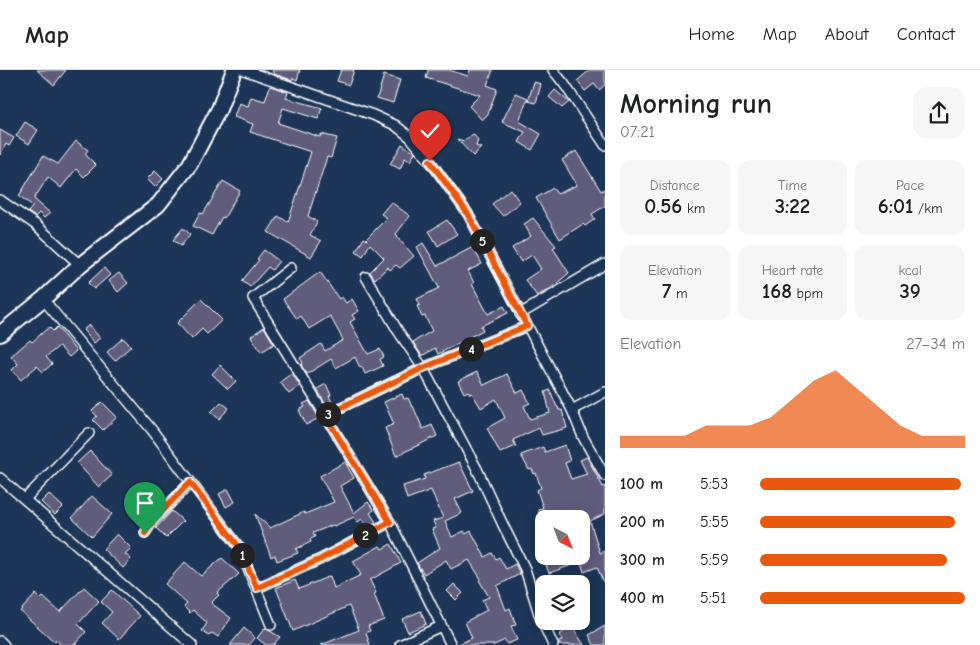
<!DOCTYPE html>
<meta charset="utf-8">
<style>
body{margin:0;font-family:"Comic Neue",sans-serif;background:#f6f6f6;color:#202124;height:100vh;display:flex;flex-direction:column;font-size:19px;white-space:nowrap}
*{box-sizing:border-box;margin:0}
p{font-size:16px;color:#757577}
.icon{flex:none;width:28px;height:28px;fill:none;stroke:currentColor;stroke-width:2;stroke-linecap:round;stroke-linejoin:round}
.map{position:relative;flex:1;overflow:hidden}
.sheet{display:flex;flex-direction:column;background:#fff;width:375px}
.sheet>*{flex:none}
.needle{width:32px;rotate:138deg}
.tools{position:absolute;left:535px;top:440px;display:grid;gap:10px}
.tools a{display:grid;place-items:center;width:55px;height:55px;border-radius:10px;background:#fff;box-shadow:0 2px 12px #0003;font-size:25px}
.pin{position:absolute;display:grid;place-items:center;width:42px;height:42px;color:#fff;margin:-51px -21px;border-radius:50% 50% 50% 0;rotate:-45deg;box-shadow:0 0 5px #0007}
.pin .icon{rotate:45deg}
.km{position:absolute;width:25px;height:25px;margin:-12px;border-radius:50%;background:#222;color:#fff;font-size:14px;line-height:25px;text-align:center}
.round{display:grid;place-items:center;flex:none;width:52px;height:52px;border-radius:15px;background:#f6f6f6}
.summary{display:flex;align-items:center;justify-content:space-between;height:85px;padding:0 15px}
h1{font-size:28px;font-weight:700;line-height:38px}
.metrics{display:grid;grid-template-columns:repeat(3,1fr);gap:8px;height:85px;padding:5px 15px}
.metrics div{display:grid;align-content:center;border-radius:12px;background:#f6f6f6;text-align:center}
.metrics b{font-size:21px;font-weight:700}
.metrics small{font-size:14px;font-weight:400}
.metrics p{font-size:14px}
.chart{height:140px;padding:10px 15px}
.chart p{display:flex;justify-content:space-between}
.chart svg{width:100%;height:90px;margin-top:5px;fill:#ea580c;opacity:.7}
ul{padding:0 15px;list-style:none;font-size:16px}
li{display:grid;grid-template-columns:80px 60px 1fr;align-items:center;height:38px}
li i{height:12px;border-radius:6px;background:#ea580c}
header{display:flex;align-items:center;gap:30px;box-sizing:border-box;height:70px;padding:0 25px;background:#fff;border-bottom:1px solid #e0e0e0}
header strong{font-size:24px}
nav{display:flex;gap:28px;margin-inline-start:auto;font-size:18px}
main{display:flex;flex:1;min-height:0}
.map>svg:first-child{display:block}
</style>
<header>
<strong>Map</strong>
<nav><a>Home</a><a>Map</a><a>About</a><a>Contact</a></nav>
</header>
<main>
<div class="map">
<svg width="605" height="575" viewBox="0 0 605 575">
<rect width="100%" height="100%" fill="#1d3557"/>
<filter id="ink" filterUnits="userSpaceOnUse"><feTurbulence type="fractalNoise" baseFrequency=".02" numOctaves="2"/><feDisplacementMap in="SourceGraphic" scale="10" xChannelSelector="R" yChannelSelector="G"/><feConvolveMatrix kernelMatrix="1 2 1 2 8 2 1 2 1" color-interpolation-filters="sRGB"/></filter>
<g filter="url(#ink)">
<g fill="#605d7c" stroke="#fff">
<polygon points="37,0 66,0 54,15"/>
<polygon points="272,0 300,0 297,10 293,8 292,10 274,4"/>
<polygon points="341,0 354,0 349,15 337,11"/>
<polygon points="428,0 449,0 468,6 470,0 493,0 487,15 497,19 488,44 482,50 469,36 480,25 426,8"/>
<polygon points="590,0 605,0 605,15 599,20 594,14 585,21 577,11"/>
<polygon points="384,5 400,10 393,33 377,28"/>
<polygon points="534,12 541,14 536,33 528,31"/>
<polygon points="270,16 288,22 286,28 322,38 318,49 283,38 278,53 320,67 321,64 337,68 331,88 327,87 308,146 317,152 310,165 321,171 311,187 268,162 278,146 288,152 311,82 250,62 253,54 234,47 239,33 248,36 251,27 265,31"/>
<polygon points="555,20 569,32 562,38 549,27"/>
<polygon points="516,23 528,28 519,51 541,64 532,80 519,72 525,62 502,52"/>
<polygon points="25,52 38,60 29,74 16,66"/>
<polygon points="0,60 14,68 9,76 6,74 0,85"/>
<polygon points="473,64 478,70 476,76 481,78 473,86 457,69 464,71"/>
<polygon points="76,71 88,80 85,84 96,95 84,107 76,99 61,118 48,107 34,129 50,143 44,148 39,143 35,147 28,142 33,136 19,126 43,86 58,94"/>
<polygon points="402,74 415,83 410,91 405,88 400,99 390,94"/>
<polygon points="576,81 601,121 605,119 605,136 592,144 595,149 585,156 583,154 560,169 536,128 553,118 557,124 577,115 562,90"/>
<polygon points="155,101 163,109 155,117 147,109"/>
<polygon points="223,111 240,121 224,148 222,147 212,165 193,156 200,143 203,144"/>
<polygon points="510,119 520,132 503,146 492,134"/>
<polygon points="391,132 410,146 396,164 398,166 397,167 414,186 400,198 396,195 390,200 388,197 375,209 370,202 384,188 370,174 363,186 356,181 364,168 367,170 366,169 387,148 381,144"/>
<polygon points="533,148 556,176 553,178 569,203 550,219 537,226 525,210 541,199 532,185 521,192 512,178 531,166 524,154"/>
<polygon points="447,150 457,164 438,176 429,161"/>
<polygon points="183,158 190,164 181,176 173,170"/>
<polygon points="423,173 437,196 473,177 482,194 468,201 474,213 472,214 488,244 504,236 508,243 481,256 483,260 438,284 435,278 422,286 413,272 432,261 425,246 422,247 417,236 420,235 417,229 439,218 417,177"/>
<polygon points="264,180 279,191 272,200 268,197 250,217 242,211 259,190 257,189"/>
<polygon points="104,198 110,205 94,219 88,213"/>
<polygon points="320,202 339,229 342,227 346,233 352,229 359,241 352,245 355,249 350,252 368,284 380,279 384,287 380,289 383,296 365,304 362,297 360,298 355,287 336,298 331,289 307,304 301,295 303,293 300,288 321,274 325,281 343,270 330,246 309,259 301,246 297,249 283,229"/>
<polygon points="119,203 128,213 118,222 109,211"/>
<polygon points="201,229 222,250 207,264 202,259 192,269 177,253"/>
<polygon points="89,255 100,268 94,273 83,260"/>
<polygon points="49,257 53,261 57,257 76,281 69,287 59,276 46,287 52,294 43,302 37,296 21,310 12,300 18,294 11,286 30,270 32,272"/>
<polygon points="264,257 274,274 261,282 251,266"/>
<polygon points="123,268 131,276 115,291 107,282"/>
<polygon points="220,295 236,311 228,319 212,304"/>
<polygon points="477,302 484,315 507,304 517,323 523,320 530,333 524,336 530,349 550,343 545,322 550,320 557,337 558,337 559,340 562,340 567,358 542,365 539,358 513,370 516,376 500,383 487,358 505,348 496,329 481,338 472,323 470,324 468,321 464,323 458,311"/>
<polygon points="292,303 300,316 289,324 280,312"/>
<polygon points="326,314 331,325 329,326 333,334 327,337 317,319"/>
<polygon points="402,324 404,329 408,328 412,337 413,336 423,359 432,355 437,366 396,386 385,358 394,354 384,332"/>
<polygon points="309,331 319,348 306,355 299,340 305,337 303,334"/>
<polygon points="102,332 117,347 103,360 93,350 97,346 92,341"/>
<polygon points="221,332 229,338 219,349 211,342"/>
<polygon points="565,375 570,391 565,393 571,409 587,404 580,390 587,387 603,417 605,416 605,444 590,451 600,483 605,481 605,516 597,497 584,502 581,492 549,503 546,495 551,493 549,486 581,486 581,449 541,449 538,439 543,438 537,420 541,418 536,403 534,404 532,399 529,400 521,385 543,377 545,382"/>
<polygon points="90,381 112,405 99,417 77,393"/>
<polygon points="345,392 354,408 340,416 354,443 368,432 374,440 370,443 376,452 367,457 362,449 358,452 354,447 334,456 333,455 313,463 315,467 310,469 311,472 296,479 298,483 277,491 275,485 271,487 255,444 270,458 304,442 305,444 334,432 320,406"/>
<polygon points="459,392 473,421 455,429 462,443 445,451 452,467 464,461 466,464 471,461 485,487 492,483 496,489 499,487 506,499 515,494 520,504 497,516 506,540 510,538 516,555 511,556 517,570 507,574 505,570 494,575 457,575 472,568 465,552 487,540 482,530 489,527 479,510 481,509 469,490 451,499 446,490 424,504 417,493 440,478 432,459 436,458 433,451 443,448 431,420 407,429 403,416 425,409 424,405"/>
<polygon points="228,419 235,432 226,437 219,424"/>
<polygon points="49,424 63,437 55,445 41,432"/>
<polygon points="92,426 112,444 92,467 72,448"/>
<polygon points="172,441 183,451 166,468 156,458"/>
<polygon points="117,464 131,478 125,484 131,489 123,498 103,479"/>
<polygon points="391,474 401,493 370,510 376,523 374,524 384,550 368,556 370,561 366,563 370,575 321,575 359,560 349,536 293,561 276,518 295,510 299,519 330,506 334,518 361,505 353,491 380,476 382,479"/>
<polygon points="222,488 239,504 217,523 219,525 211,533 231,548 218,567 212,563 209,566 202,561 207,553 193,540 190,543 184,537 187,534 165,514 185,492 201,506"/>
<polygon points="454,514 463,523 456,530 447,521"/>
<polygon points="84,517 99,531 78,554 86,562 74,575 62,575 56,570 55,572 20,541 36,524 41,529 43,527 60,542"/>
<polygon points="112,520 140,546 119,569 102,553 112,542 101,532"/>
<polygon points="421,541 426,554 408,562 402,549"/>
<polygon points="572,556 584,575 559,575 559,572 562,570 559,565"/>
<polygon points="605,556 605,575 594,575 589,565"/>
<polygon points="244,558 255,568 249,575 230,575"/>
<polygon points="265,558 280,567 273,575 266,575 257,568"/>
</g>
<g fill="none" stroke-linecap="round" stroke-linejoin="round">
<g stroke="#fff" stroke-width="12">
<g id="street">
<polyline points="244,0 373,45 395,55 410,67 430,91 468,144 572,340 583,367 605,406"/>
<polyline points="553,0 565,15 605,75"/>
<polyline points="0,130 36,155 80,195"/>
<polyline points="291,198 253,228 325,345 423,298 527,256"/>
<polyline points="366,207 398,261 423,298 477,399 504,457 525,499 540,547 553,575"/>
<polyline points="43,229 152,360 239,477 271,555"/>
<polyline points="520,244 605,194"/>
<polyline points="572,340 605,322"/>
<polyline points="325,345 390,452"/>
<polyline points="0,408 192,575"/>
<polyline points="25,429 89,363"/>
<polyline points="145,463 153,451 190,413"/>
<polyline points="257,518 321,489 390,452 451,575"/>
<polyline points="0,571 4,575"/>
<polyline points="400,575 441,556"/>
</g>
</g>
<g stroke="#fff" stroke-width="18">
<polyline id="secondary" points="0,264 43,229 80,195 158,135 190,94 219,39 234,0"/>
</g>
<use href="#street" stroke="#1d3557" stroke-width="9"/>
<use href="#secondary" stroke="#1d3557" stroke-width="14"/>
</g>
</g>
<g fill="none" stroke-linecap="round" stroke-linejoin="round" filter="url(#ink)">
<g stroke="#fff" stroke-width="10">
<polyline id="route" points="145,463 153,451 190,412 239,477 257,518 321,489 390,452 325,345 423,298 527,256 468,144 430,91"/>
</g>
<use href="#route" stroke="#ea580c" stroke-width="6"/>
</g>
</svg>
<div class="tools">
<a><svg class="needle" viewBox="-14 -14 28 28"><path d="M0-13l5 13h-10z" fill="#e53935"/><path d="M0 13l5-13h-10z" fill="#757577"/></svg></a>
<a><svg class="icon" aria-label="layers" viewBox="0 0 24 24"><path d="M12 4l9 5-9 5-9-5zM3 14l9 5 9-5"/></svg></a>
</div>
<div class="pin" style="left:145px;top:463px;background:#1e9e55"><svg class="icon" aria-label="arrive" viewBox="0 0 24 24"><path d="M6 21V4h12l-3 4 3 4H6"/></svg></div>
<div class="pin" style="left:430px;top:91px;background:#d93025"><svg class="icon" aria-label="check" viewBox="0 0 24 24"><path d="M5 12l5 5 9-10"/></svg></div>
<b class="km" style="left:242px;top:485px">1</b>
<b class="km" style="left:365px;top:465px">2</b>
<b class="km" style="left:328px;top:344px">3</b>
<b class="km" style="left:471px;top:279px">4</b>
<b class="km" style="left:482px;top:171px">5</b>
</div>
<section class="sheet">
<div class="summary"><div><h1>Morning run</h1><p>07:21</p></div><a class="round"><svg class="icon" aria-label="share" viewBox="0 0 24 24"><path d="M12 15V3M7 8l5-5 5 5M5 13v7h14v-7"/></svg></a></div>
<div class="metrics">
<div><p>Distance</p><b>0.56<small> km</small></b></div>
<div><p>Time</p><b>3:22</b></div>
<div><p>Pace</p><b>6:01<small> /km</small></b></div>
</div>
<div class="metrics">
<div><p>Elevation</p><b>7<small> m</small></b></div>
<div><p>Heart rate</p><b>168<small> bpm</small></b></div>
<div><p>kcal</p><b>39</b></div>
</div>
<div class="chart"><p><span>Elevation</span>27–34 m</p>
<svg viewBox="0 0 160 44" preserveAspectRatio="none"><path d="M0 44V38L10 38L20 38L30 38L40 33L50 33L60 33L70 29L80 20L90 11L100 6L110 15L120 24L130 33L140 38L150 38L160 38V44z"/></svg>
</div>
<ul>
<li><b>100 m</b>5:53<i style="width:98%"></i></li>
<li><b>200 m</b>5:55<i style="width:95%"></i></li>
<li><b>300 m</b>5:59<i style="width:91%"></i></li>
<li><b>400 m</b>5:51<i style="width:100%"></i></li>
</ul>
</section>
</main>
